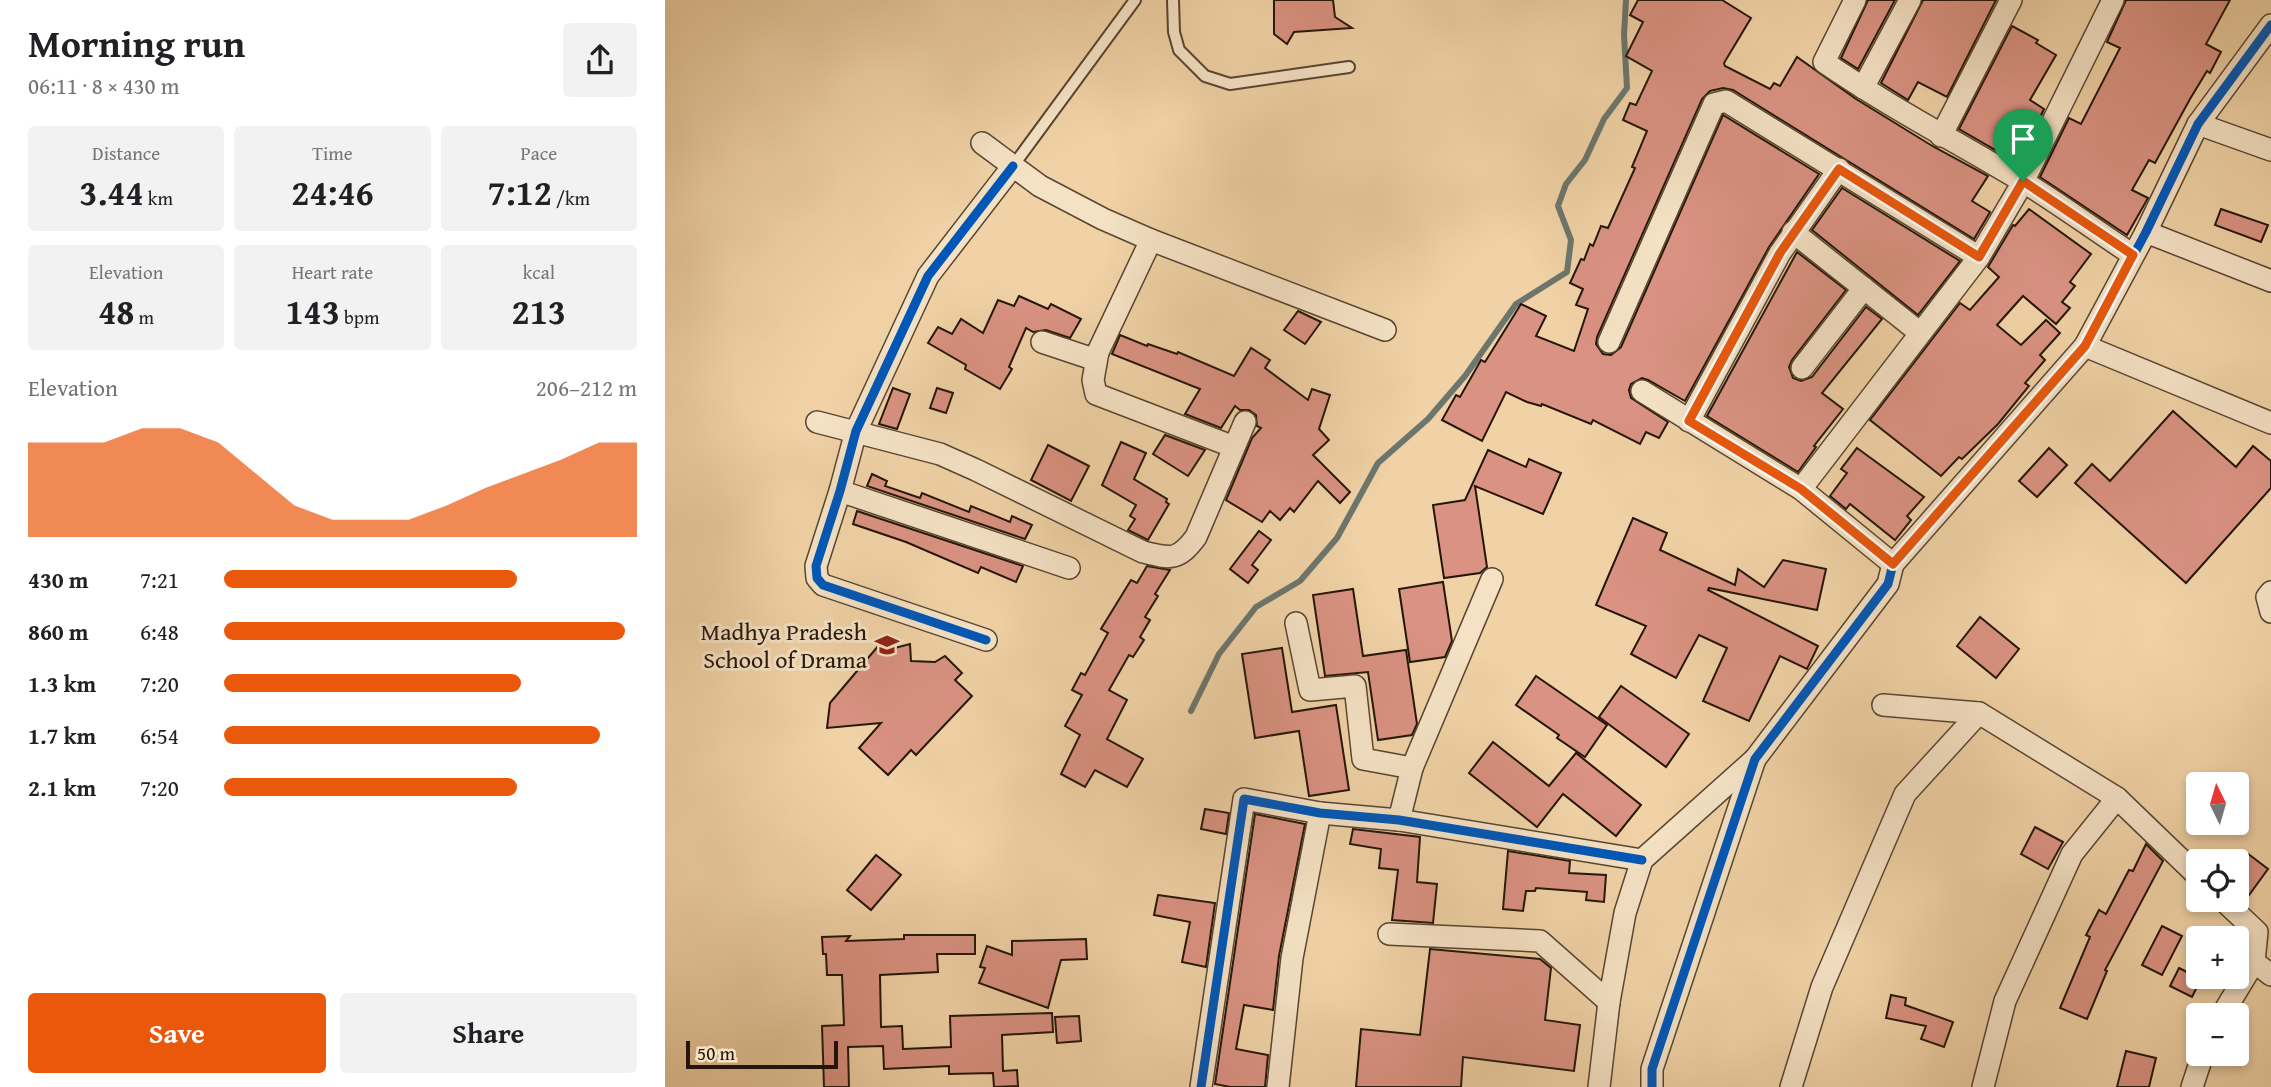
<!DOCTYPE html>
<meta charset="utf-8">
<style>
body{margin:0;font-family:"Gentium Book Plus",serif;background:#f2f2f2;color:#202124;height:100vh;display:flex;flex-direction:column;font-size:26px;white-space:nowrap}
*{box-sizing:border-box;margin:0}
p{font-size:23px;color:#757577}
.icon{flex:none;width:38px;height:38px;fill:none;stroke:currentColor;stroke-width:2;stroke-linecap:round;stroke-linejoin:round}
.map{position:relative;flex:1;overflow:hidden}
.drawer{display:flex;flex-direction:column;background:#fff;width:665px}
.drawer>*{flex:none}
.needle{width:46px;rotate:355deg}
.tools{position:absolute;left:1521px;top:772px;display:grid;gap:14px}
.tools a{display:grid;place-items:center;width:63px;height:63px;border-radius:7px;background:#fff;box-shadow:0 4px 10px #0003;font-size:35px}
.scale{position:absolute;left:21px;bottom:18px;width:152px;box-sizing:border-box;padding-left:7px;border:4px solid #251609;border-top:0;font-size:19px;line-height:24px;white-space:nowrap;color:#251609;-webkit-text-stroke:5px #f5e2c5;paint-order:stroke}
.pin{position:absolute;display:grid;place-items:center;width:60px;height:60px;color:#fff;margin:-72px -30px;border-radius:50% 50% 50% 0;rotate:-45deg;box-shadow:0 0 7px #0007}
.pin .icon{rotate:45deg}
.round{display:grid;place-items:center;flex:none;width:74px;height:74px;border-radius:7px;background:#f2f2f2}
.overview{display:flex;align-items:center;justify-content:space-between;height:119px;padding:0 28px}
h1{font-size:38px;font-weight:600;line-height:52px}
.figures{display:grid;grid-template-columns:repeat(3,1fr);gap:10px;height:119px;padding:7px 28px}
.figures div{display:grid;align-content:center;border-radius:7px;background:#f2f2f2;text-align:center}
.figures b{font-size:35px;font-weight:600}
.figures small{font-size:19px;font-weight:400}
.figures p{font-size:19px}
.chart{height:196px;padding:14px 28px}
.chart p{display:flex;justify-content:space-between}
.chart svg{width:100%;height:126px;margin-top:7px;fill:#ea580c;opacity:.7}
.action{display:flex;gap:14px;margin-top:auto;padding:14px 28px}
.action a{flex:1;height:80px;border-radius:7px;background:#ea580c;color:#fff;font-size:28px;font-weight:600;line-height:80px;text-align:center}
.action a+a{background:#f2f2f2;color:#202124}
ul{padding:0 28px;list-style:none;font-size:23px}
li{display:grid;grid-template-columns:112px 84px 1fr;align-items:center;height:52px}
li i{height:18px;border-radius:9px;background:#ea580c}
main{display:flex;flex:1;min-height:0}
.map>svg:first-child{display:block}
</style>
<main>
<section class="drawer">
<div class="overview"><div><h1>Morning run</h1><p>06:11 · 8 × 430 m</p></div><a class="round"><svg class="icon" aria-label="share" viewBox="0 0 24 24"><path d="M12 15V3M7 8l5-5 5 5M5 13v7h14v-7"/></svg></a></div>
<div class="figures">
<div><p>Distance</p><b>3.44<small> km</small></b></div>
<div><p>Time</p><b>24:46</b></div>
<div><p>Pace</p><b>7:12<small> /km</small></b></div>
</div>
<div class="figures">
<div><p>Elevation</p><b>48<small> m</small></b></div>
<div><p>Heart rate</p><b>143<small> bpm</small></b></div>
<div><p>kcal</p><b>213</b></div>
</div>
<div class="chart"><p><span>Elevation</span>206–212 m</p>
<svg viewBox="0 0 160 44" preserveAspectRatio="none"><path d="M0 44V11L10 11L20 11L30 6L40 6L50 11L60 22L70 33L80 38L90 38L100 38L110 33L120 27L130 22L140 17L150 11L160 11V44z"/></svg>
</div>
<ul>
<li><b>430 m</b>7:21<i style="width:71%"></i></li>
<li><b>860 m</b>6:48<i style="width:97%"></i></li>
<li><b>1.3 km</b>7:20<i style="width:72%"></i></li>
<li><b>1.7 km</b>6:54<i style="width:91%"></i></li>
<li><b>2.1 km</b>7:20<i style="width:71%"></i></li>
</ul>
<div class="action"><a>Save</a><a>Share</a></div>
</section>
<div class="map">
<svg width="1606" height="1087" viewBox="0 0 1606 1087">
<rect width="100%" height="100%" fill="#f0d2a6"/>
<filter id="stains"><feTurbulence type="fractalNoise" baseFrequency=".00286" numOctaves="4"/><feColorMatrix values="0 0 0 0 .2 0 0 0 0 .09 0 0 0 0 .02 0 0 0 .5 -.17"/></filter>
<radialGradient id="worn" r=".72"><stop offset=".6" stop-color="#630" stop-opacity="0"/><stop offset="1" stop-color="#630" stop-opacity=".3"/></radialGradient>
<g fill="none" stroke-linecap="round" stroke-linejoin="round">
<polyline stroke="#6c766d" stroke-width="6" points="526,711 554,654 591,607 635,581 672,538 713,463 763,419 800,376 851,304 902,272 906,240 893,206 901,184 920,160 939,119 962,88 959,35 961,0"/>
</g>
<g fill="#da9282" stroke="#251609" stroke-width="2">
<polygon points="609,0 668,0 670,17 687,28 629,32 622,44 609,34"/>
<polygon points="973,0 1057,0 1086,18 1059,63 1060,66 1105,89 1109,83 1115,86 1132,57 1191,99 1269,147 1323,176 1307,201 1325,212 1309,239 1068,90 1058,88 1045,91 1037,99 932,337 931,344 938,354 946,355 956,347 1058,115 1154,174 1104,247 1020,401 983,380 977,378 966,384 964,390 966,398 1003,422 994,438 981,432 975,444 928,420 926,424 877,404 876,406 862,402 841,392 817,441 777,420 791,395 795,397 816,360 820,362 856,304 881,316 871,336 909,351 923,309 911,305 918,289 905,283 916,259 919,260 925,244 928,246 936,226 943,228 970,168 967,167 982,131 958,120 965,103 971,105 987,71 961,56 978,22 965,15"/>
<polygon points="1203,0 1230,0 1193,69 1176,58"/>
<polygon points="1258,0 1331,0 1282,97 1253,82 1243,100 1216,83"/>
<polygon points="1461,0 1565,0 1541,44 1556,52 1545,73 1542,71 1525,99 1490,163 1484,160 1467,190 1483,198 1462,235 1375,177 1404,118 1416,124 1455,48 1442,42"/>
<polygon points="1347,26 1373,40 1371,43 1391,55 1365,100 1379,109 1353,163 1294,129"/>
<polygon points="1177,188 1295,261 1253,315 1147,230"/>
<polygon points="1364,209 1426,254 1405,282 1410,286 1397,302 1405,308 1391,324 1358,296 1332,325 1356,345 1381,320 1395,333 1375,355 1380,360 1360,383 1364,386 1333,424 1297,459 1294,457 1276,476 1205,420 1295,303 1305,310 1334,277 1323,267 1348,225 1350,226"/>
<polygon points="1556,209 1603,225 1596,242 1550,225"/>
<polygon points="1132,252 1181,290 1127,360 1124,367 1128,378 1136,381 1147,377 1201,307 1217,319 1157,393 1178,409 1149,446 1151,447 1133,472 1042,416"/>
<polygon points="354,296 383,309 386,304 416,319 405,338 381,330 368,332 361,328 344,367 347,369 335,389 300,369 301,365 263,343 273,327 287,334 296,319 318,333 333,300 349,306"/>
<polygon points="633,311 656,322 640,344 619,330"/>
<polygon points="455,335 482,346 483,344 512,354 513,352 569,376 586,348 605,360 600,368 643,400 647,389 665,395 654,429 664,440 648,455 685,492 675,503 653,481 629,512 625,508 615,520 605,511 597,522 561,500 587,438 596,428 592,426 591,415 584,410 575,410 570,406 556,428 520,414 535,389 447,354"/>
<polygon points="228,388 245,394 232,429 214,424"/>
<polygon points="272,388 288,393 281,413 265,408"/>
<polygon points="1508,411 1571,467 1588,446 1606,461 1606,488 1521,583 1410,483 1427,464 1445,481"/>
<polygon points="500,435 540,450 523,476 488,454"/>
<polygon points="456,442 481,453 469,479 502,499 501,502 504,504 483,540 463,530 470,519 465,516 471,505 437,485"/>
<polygon points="383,445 424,466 406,501 366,480"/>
<polygon points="1192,448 1259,497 1242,516 1246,520 1230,540 1185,504 1181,509 1165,496 1182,473 1176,469"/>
<polygon points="1384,448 1402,465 1372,497 1354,481"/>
<polygon points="823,450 861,467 864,459 896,473 878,514 810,486 822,567 815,573 779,578 768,505 800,500"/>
<polygon points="207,474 222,481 220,486 255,498 257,493 304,512 306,506 345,522 347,516 367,525 360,539 202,486"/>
<polygon points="192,511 358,566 351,582 316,567 313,573 241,542 188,524"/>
<polygon points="968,518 1002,533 995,550 1070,585 1073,569 1099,587 1118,560 1161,569 1152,610 1044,588 1043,590 1153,646 1142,669 1115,656 1084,721 1038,701 1062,648 1034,635 1011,678 966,654 981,626 931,605"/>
<polygon points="594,531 606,540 587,565 593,570 583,583 565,569"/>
<polygon points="482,566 505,570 490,594 493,596 480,617 485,620 475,637 479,640 468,657 464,655 444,690 462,700 442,739 478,759 462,787 430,770 420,787 396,774 415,735 400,726 417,695 407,690 416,673 420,675 443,633 436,629 466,580 472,583"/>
<polygon points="778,582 787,641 780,657 745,662 734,589"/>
<polygon points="688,589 698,656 741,650 752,724 747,735 713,740 703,672 660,676 648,595"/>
<polygon points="1315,617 1354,649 1331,678 1292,646"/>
<polygon points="245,644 246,661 270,662 280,656 297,673 290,680 307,696 251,755 246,750 223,775 194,748 216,723 162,728 165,703 214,645 226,649"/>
<polygon points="617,648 627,712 671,705 684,790 644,796 634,731 590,738 577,654"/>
<polygon points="871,676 942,725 920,757 892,738 894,735 851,705"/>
<polygon points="956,686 1024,734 1001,767 934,717"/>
<polygon points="828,742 884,786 911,753 976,805 951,836 898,794 872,827 804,773"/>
<polygon points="540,809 564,813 561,834 536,829"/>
<polygon points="590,814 640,824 614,956 608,1010 579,1005 571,1049 603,1055 600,1087 565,1087 550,1084"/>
<polygon points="1370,827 1398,842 1383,869 1356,854"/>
<polygon points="688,829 755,837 752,882 772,884 768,923 727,920 733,870 714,868 716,849 685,844"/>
<polygon points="1481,844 1498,861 1440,970 1442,971 1422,1019 1395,1008 1425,937 1421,935 1434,910 1441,914 1464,870 1468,871"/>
<polygon points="843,851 905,861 904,873 941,875 939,902 921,900 922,892 871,888 870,891 861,891 858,911 838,909"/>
<polygon points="1582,853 1603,869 1579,902 1572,895 1572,867"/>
<polygon points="211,855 236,875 206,910 182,890"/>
<polygon points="493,895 550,903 541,967 517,962 525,922 489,915"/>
<polygon points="1497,926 1517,936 1497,975 1477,965"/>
<polygon points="239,935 310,935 310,954 272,954 273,972 215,975 216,1027 237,1026 238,1049 286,1047 285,1016 387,1013 388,1032 337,1035 338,1071 352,1070 353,1086 329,1087 328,1073 284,1074 284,1066 219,1069 218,1046 183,1047 184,1087 159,1087 157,1026 179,1025 177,975 162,975 161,954 158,954 157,937 185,936 181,941 239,939"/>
<polygon points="421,939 422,959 396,960 383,1008 314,983 320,968 315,967 322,946 347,955 347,941"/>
<polygon points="765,949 875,959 886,968 880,1020 915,1025 909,1071 798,1057 796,1087 691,1087 696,1029 755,1035"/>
<polygon points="1514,968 1536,979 1527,997 1505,986"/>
<polygon points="1226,995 1241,998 1240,1005 1288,1022 1279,1047 1256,1039 1261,1026 1221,1018"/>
<polygon points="414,1016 416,1041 392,1043 390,1017"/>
<polygon points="1461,1051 1491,1058 1484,1087 1452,1087"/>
</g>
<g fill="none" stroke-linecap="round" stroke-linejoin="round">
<g stroke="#584530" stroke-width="14">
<g id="lane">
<polyline points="508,0 509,32 514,50 540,76 565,84 684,67"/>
<polyline points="348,166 470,0"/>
</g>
</g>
<g stroke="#584530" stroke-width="24">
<g id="street">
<path d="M1190,0L1159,62C1223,106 1290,141 1357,181C1395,204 1431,231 1468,255"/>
<polyline points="1198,88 1245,0"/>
<polyline points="1533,124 1606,150"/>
<polyline points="1276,136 1346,0"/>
<polyline points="317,143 375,186 438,219 486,240 720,330"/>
<polyline points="1128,232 1254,332"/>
<polyline points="1481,232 1606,281"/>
<polyline points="377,342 422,357 429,357 433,352 486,240"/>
<polyline points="944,342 1049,104 1061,101 1314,257"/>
<polyline points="1420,346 1606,423"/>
<polyline points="433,352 428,380 431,394 569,447"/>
<polyline points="1137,368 1199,288"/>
<polyline points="977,391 1136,489 1228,564"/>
<polyline points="1024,421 1115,253 1174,169"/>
<path d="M152,422L275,454L311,470L478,552C506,559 513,561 531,537L580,422"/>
<polyline points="1136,489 1314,257 1358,182 1448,0"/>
<polyline points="175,491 404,568"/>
<polyline points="1606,592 1602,597 1606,612"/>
<polyline points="631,623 645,690 690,686 698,759 747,768"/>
<polyline points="321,640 158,585 152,578 151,566 175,491 191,431 263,276 348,166"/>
<polyline points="1218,705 1314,713 1452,798 1533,876"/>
<polyline points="734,820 747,768 827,579"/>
<polyline points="724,934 875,941 944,1002"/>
<polyline points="1589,962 1606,975"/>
<polyline points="1557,1015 1589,962 1592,932 1558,900"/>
<polyline points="536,1087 579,799 655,813 734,820 977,860"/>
<polyline points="613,1087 627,958 655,813"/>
<polyline points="934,1087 944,1002 960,913 977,860 1090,759"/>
<polyline points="987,1087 987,1069 1090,759 1223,584 1228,564 1420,346 1481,232 1533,124 1606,25"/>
<polyline points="1126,1087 1157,987 1240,794 1314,713"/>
<polyline points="1318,1087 1340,1001 1407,854 1452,798"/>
<polyline points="1527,1087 1538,1054"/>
</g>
</g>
<use href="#lane" stroke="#f5e2c5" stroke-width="10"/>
<use href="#street" stroke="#f5e2c5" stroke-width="21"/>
<g stroke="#f5e2c5" stroke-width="13">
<g id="cycleway">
<polyline points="321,640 158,585 152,578 151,566 175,491 191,431 263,276 348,166"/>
<polyline points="536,1087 579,799 655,813 734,820 977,860"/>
<polyline points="987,1087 987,1069 1090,759 1223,584 1228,564 1420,346 1481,232 1533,124 1606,25"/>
</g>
</g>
<use href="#cycleway" stroke="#0057b8" stroke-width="9"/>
</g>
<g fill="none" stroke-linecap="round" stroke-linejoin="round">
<g stroke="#fff" stroke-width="14">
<polygon id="route" points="1174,169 1314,257 1358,181 1468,255 1420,346 1228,564 1136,489 1024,421 1115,253"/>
</g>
<use href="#route" stroke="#ea580c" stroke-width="9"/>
</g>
<defs>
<g id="university-bare" transform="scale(1.89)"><path d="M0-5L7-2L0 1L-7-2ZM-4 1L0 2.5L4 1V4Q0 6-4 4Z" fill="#8f2418" stroke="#f5e2c5" stroke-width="2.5" paint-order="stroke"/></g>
</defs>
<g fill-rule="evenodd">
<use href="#university-bare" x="222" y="645"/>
</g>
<g text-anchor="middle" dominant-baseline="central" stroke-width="6" stroke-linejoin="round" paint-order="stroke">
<g font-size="24" fill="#251609" stroke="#f5e2c5" text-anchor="end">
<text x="202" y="631">Madhya Pradesh<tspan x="202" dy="28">School of Drama</tspan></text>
</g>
</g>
<rect width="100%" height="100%" filter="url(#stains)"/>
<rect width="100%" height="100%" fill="url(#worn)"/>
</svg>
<div class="tools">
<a><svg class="needle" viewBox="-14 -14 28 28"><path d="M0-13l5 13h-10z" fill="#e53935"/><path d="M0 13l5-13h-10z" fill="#757577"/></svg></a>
<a><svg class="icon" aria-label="locate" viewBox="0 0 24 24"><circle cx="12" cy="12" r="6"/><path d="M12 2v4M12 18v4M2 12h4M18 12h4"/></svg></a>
<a>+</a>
<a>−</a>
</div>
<div class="scale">50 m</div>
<div class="pin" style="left:1358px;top:181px;background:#1e9e55"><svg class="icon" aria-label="arrive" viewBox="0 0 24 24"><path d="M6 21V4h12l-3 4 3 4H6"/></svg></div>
</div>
</main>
